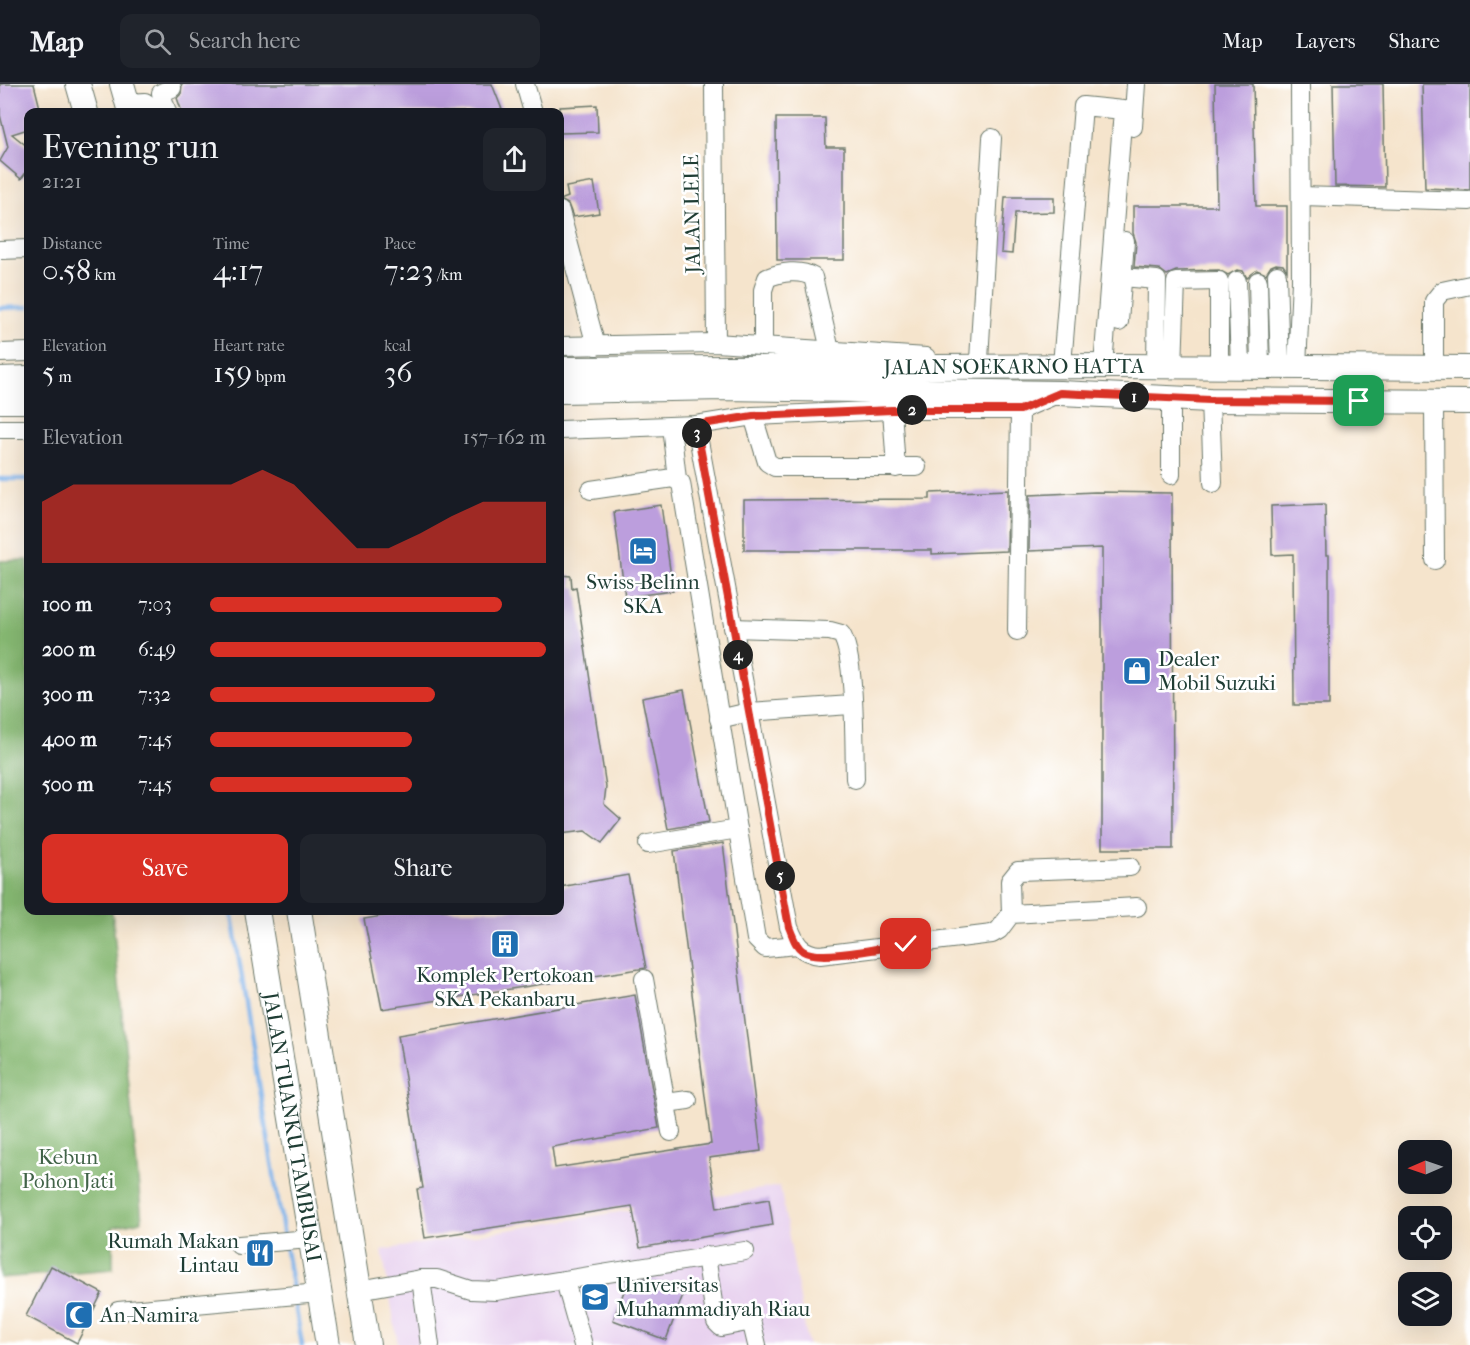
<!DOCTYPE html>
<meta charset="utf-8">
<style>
body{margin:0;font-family:"IM FELL French Canon",serif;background:#20242c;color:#f1f3f6;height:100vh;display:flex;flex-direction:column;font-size:22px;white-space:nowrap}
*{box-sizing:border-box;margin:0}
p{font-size:20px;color:#9ea1a6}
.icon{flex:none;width:33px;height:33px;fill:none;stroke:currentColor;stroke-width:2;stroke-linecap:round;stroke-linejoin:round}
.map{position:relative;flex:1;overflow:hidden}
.panel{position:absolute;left:24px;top:24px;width:540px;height:807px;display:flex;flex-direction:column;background:#171b24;border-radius:12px;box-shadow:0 6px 24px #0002}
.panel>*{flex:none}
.needle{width:39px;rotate:268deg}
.controls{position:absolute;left:1398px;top:1056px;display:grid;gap:12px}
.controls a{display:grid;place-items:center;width:54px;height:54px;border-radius:12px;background:#171b24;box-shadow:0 6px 24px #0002;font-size:30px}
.pin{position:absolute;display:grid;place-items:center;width:51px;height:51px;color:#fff;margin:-26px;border-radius:12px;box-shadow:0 3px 9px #0006}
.km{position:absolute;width:30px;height:30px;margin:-15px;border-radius:50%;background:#222;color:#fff;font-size:16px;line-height:30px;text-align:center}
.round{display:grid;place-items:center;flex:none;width:63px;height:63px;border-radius:12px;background:#20242c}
.overview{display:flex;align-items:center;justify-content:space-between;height:102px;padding:0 18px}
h1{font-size:33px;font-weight:600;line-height:45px}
.stats{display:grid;grid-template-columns:repeat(3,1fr);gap:9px;height:102px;padding:6px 18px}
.stats div{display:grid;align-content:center}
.stats b{font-size:30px;font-weight:600}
.stats small{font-size:16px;font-weight:400}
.stats p{font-size:16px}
.chart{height:168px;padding:12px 18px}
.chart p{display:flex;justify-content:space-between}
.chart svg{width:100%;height:108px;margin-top:6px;fill:#d93025;opacity:.7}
.primary-button{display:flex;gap:12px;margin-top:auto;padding:12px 18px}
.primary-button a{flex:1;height:69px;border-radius:12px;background:#d93025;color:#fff;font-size:24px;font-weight:600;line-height:69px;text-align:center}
.primary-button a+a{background:#20242c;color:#f1f3f6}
ul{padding:0 18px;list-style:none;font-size:20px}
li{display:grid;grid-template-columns:96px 72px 1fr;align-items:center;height:45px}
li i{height:15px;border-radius:8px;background:#d93025}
header{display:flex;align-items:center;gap:36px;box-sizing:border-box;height:84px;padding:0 30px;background:#171b24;border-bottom:2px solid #363941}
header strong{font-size:28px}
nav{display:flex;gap:33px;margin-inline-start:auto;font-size:21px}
.search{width:420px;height:54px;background:#20242c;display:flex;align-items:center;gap:15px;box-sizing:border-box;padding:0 21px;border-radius:12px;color:#9ea1a6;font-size:22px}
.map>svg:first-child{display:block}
</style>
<header>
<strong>Map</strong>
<div class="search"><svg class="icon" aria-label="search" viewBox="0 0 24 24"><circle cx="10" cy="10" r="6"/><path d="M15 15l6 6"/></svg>Search here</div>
<nav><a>Map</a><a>Layers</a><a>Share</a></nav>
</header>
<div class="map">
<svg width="1470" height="1261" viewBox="0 0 1470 1261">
<rect width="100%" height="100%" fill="#fff"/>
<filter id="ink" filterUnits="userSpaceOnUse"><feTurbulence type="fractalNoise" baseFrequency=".0167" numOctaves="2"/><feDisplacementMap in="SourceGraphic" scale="12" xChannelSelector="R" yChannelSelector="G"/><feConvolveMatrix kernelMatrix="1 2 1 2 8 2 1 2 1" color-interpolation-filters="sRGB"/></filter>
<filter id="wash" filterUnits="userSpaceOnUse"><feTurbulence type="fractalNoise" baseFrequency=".008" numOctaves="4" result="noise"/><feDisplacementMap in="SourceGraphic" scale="24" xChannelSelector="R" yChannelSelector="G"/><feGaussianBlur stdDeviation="1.35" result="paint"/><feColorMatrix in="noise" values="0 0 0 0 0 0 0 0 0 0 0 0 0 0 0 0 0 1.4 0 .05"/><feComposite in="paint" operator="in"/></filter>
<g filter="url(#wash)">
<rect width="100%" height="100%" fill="#f5e4cc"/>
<polygon fill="#e8d2ef" points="780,1102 808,1261 398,1261 382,1166"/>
<polygon fill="#85b771" stroke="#527a52" stroke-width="1.5" points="28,476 28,826 112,827 142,1137 113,1143 113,1185 0,1194 0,477"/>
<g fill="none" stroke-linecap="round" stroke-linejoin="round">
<g stroke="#7bb1e9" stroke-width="4.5">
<polyline points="0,224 28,223"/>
<polyline points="0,395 28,395"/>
<polyline points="231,826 284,1153"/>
<polyline points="285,1161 293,1206"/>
<polyline points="294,1214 302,1261"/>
</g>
</g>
<g id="blocks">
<g fill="#bc9edd">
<polygon points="0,0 34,0 41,28 28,28 28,45 12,50 28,63 28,86 21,95 0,77 8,63 0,31"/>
<polygon points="182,0 492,0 503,28 182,28 177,14 181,10"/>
<polygon points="1215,0 1253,0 1256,122 1287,122 1287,187 1283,181 1276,180 1271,182 1266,190 1257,186 1247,194 1243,187 1237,186 1228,191 1219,186 1176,187 1167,191 1159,185 1134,183 1136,158 1133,149 1133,122 1217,122"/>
<polygon points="1333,0 1383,0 1385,103 1335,102"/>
<polygon points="1422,0 1470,0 1470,106 1425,104"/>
<polygon points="597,21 598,48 560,49 560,23"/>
<polygon points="776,34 825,34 826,63 844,63 844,176 777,176"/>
<polygon points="594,98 599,129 573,133 568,120 560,116 568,113 566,103"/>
<polygon points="1005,113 1054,113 1054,128 1015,129 1012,170 1001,169"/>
<polygon points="1008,406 1007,467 932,470 932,466 744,466 744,416 930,415 930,409"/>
<polygon points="1095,408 1172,409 1173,765 1102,765 1102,464 1029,467 1030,411"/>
<polygon points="1325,420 1326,471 1329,471 1329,621 1294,621 1293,470 1272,471 1271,422"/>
<polygon points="661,421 673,507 625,513 614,428"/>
<polygon points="560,491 571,492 572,504 576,503 606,703 604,720 621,735 602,759 585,747 560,750"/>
<polygon points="684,606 709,738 668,745 642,614"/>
<polygon points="723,759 761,1067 709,1074 717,1124 769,1115 773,1141 640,1164 632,1122 425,1154 417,1105 423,1104 398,951 635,911 659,1044 552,1063 555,1084 711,1060 674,767"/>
<polygon points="628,791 646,884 382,925 364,835 417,826 560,826 560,803"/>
<polygon points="51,1182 102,1209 77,1259 26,1232"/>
<polygon points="648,1194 684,1208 666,1256 613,1236 628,1197"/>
</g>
</g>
</g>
<g filter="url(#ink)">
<use href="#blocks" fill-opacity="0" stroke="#6a7769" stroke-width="1.5"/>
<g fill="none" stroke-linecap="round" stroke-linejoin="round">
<g stroke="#6a7769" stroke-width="20">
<g id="minor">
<polyline points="525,0 533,28"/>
<polyline points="714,0 716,259"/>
<polyline points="128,19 145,18 159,28"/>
<polyline points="167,28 161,9 172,4"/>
<polyline points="1133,43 1136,0"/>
<polyline points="1301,112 1470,117"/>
<polyline points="560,127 596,262"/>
<polyline points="0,166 28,165"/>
<polyline points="1277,191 1280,282"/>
<polyline points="1122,193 1157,196 1156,282"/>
<polyline points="1237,197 1240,282"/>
<polyline points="1258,197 1260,283"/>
<polyline points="1119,238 1125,157"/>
<polyline points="560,262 716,259 926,273"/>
<path d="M763,262V206L767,194C781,188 800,185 813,193L830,266"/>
<polyline points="0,269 28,268"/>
<polyline points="979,276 992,54"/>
<polyline points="1062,281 1083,22 1123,26 1103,282"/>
<polyline points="1297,282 1301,197 1300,0"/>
<polyline points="1173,283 1176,198 1219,197 1219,282"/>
<polyline points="1434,284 1434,217 1442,207 1470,201"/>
<polyline points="1171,314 1171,391"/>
<polyline points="1210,316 1213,399"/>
<polyline points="1434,318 1435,476"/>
<polyline points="892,326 896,384"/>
<polyline points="753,332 767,378 775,383 917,383"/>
<path d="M696,341L789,843C796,861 801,869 820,871L992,850L999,846L1011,830L1137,823"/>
<polyline points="671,342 677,395"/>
<polyline points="0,345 28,345"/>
<polyline points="560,346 696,341 753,332 892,326 1020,326 1055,311"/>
<polyline points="591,406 673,394 681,399 756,855 765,864 797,861"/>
<path d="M733,544L830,547L841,550C856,571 854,665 855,695"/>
<polyline points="1017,547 1020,326"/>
<polyline points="719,635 749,628 851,621"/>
<polyline points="648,760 738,745"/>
<polyline points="1011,830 1010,797 1018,787 1130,783"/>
<polyline points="644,895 671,1048"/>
<polyline points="666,1019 688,1016"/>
<polyline points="239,1161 310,1155"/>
<polyline points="706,1172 716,1238 721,1243 747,1238 752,1240 757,1261"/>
<polyline points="421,1195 430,1261"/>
<polyline points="565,1197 583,1261"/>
<polyline points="359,1206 421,1195 437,1195 471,1206 496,1207 745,1167"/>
<polyline points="118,1227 319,1209"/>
</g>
</g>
<g stroke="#6a7769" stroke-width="26">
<g id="major">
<polyline points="78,0 86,28"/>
<polyline points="122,0 130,28"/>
<path id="s1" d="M560,285L1115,282L1470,284"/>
<polyline points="0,295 28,294"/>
<polyline points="560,307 725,304 1060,309 1210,316 1470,318"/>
<polyline points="0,317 28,317"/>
<path id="s2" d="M257,826L328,1261"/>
<polyline points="299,826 368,1261"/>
</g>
</g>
<use href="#minor" stroke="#fff" stroke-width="18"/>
<use href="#major" stroke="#fff" stroke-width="24"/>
</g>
</g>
<g fill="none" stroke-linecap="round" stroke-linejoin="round" filter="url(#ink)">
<g stroke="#fff" stroke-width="12">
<path id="route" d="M906,860C885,863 820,878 803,867C795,862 793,852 789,843L696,341L753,332L892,326H1020L1060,309L1210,316L1359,317"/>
</g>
<use href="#route" stroke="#d93025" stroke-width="8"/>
</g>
<defs>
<g id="hotel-square" transform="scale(1.5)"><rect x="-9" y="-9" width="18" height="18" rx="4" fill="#1f6fb2" stroke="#fff"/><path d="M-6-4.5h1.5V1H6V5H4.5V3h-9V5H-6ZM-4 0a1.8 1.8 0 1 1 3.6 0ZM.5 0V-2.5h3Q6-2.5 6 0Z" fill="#fff"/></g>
<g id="shop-square" transform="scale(1.5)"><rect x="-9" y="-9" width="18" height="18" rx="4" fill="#1f6fb2" stroke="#fff"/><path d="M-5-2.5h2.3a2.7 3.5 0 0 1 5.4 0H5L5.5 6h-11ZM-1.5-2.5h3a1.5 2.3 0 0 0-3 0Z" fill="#fff"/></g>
<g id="building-square" transform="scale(1.5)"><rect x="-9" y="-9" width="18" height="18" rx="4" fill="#1f6fb2" stroke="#fff"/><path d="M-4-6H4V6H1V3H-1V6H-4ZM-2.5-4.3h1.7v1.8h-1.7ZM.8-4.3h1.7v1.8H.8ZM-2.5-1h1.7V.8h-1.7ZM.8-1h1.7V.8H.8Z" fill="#fff"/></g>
<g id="restaurant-square" transform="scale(1.5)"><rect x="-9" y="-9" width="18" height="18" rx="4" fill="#1f6fb2" stroke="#fff"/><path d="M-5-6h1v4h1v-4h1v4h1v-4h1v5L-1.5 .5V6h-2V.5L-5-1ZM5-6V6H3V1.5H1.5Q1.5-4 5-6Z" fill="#fff"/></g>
<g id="university-square" transform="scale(1.5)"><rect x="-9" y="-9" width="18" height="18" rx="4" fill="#1f6fb2" stroke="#fff"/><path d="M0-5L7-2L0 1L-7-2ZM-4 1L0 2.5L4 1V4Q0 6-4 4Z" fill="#fff"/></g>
<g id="mosque-square" transform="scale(1.5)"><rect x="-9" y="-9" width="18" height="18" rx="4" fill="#1f6fb2" stroke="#fff"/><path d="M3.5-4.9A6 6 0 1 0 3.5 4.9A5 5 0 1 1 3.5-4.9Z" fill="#fff"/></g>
</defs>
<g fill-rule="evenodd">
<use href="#hotel-square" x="643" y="467"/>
<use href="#shop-square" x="1137" y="587"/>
<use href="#building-square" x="505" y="860"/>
<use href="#restaurant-square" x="260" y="1169"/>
<use href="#university-square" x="595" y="1213"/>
<use href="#mosque-square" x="79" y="1231"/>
</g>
<g text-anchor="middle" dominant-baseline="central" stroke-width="5" stroke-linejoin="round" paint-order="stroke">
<g font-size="21" fill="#1f3d34" stroke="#fff">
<text transform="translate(692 130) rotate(-91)">JALAN LELE</text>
<text stroke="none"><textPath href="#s1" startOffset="454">JALAN SOEKARNO HATTA</textPath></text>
<text stroke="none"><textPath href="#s2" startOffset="220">JALAN TUANKU TAMBUSAI</textPath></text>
</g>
<g font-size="21" fill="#1f3d34" stroke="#fff" text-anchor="start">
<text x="643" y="498" text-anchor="middle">Swiss-Belinn<tspan x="643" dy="24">SKA</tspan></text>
<text x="1158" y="575">Dealer<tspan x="1158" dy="24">Mobil Suzuki</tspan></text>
<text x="505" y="891" text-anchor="middle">Komplek Pertokoan<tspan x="505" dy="24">SKA Pekanbaru</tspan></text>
<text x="239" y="1157" text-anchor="end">Rumah Makan<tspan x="239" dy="24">Lintau</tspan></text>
<text x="616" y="1201">Universitas<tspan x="616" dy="24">Muhammadiyah Riau</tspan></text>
<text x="100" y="1231">An-Namira</text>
</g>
<g font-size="21" fill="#416348" stroke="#fff">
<text x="68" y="1073">Kebun<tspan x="68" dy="24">Pohon Jati</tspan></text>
</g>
</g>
</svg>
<div class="controls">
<a><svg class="needle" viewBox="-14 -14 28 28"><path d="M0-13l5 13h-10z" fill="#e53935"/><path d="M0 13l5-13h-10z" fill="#9ea1a6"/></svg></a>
<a><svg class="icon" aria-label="locate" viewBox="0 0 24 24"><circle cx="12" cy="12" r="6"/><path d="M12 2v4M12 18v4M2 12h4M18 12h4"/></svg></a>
<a><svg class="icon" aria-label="layers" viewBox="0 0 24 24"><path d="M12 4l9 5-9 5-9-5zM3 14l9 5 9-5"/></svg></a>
</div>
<div class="pin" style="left:1359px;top:317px;background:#1e9e55"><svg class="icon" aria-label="arrive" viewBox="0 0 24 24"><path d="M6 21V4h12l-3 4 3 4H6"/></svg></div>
<div class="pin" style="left:906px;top:860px;background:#d93025"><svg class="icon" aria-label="check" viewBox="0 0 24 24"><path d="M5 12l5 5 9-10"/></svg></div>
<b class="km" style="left:1134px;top:313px">1</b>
<b class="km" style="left:912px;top:326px">2</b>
<b class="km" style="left:697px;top:349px">3</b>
<b class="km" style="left:738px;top:571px">4</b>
<b class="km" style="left:780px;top:792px">5</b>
<section class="panel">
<div class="overview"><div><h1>Evening run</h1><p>21:21</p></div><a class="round"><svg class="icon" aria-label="share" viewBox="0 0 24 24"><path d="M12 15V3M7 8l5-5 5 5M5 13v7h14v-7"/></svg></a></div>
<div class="stats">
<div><p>Distance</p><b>0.58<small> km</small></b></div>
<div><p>Time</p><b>4:17</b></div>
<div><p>Pace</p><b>7:23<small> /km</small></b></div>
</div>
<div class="stats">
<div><p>Elevation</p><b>5<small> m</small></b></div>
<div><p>Heart rate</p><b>159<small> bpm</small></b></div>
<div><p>kcal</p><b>36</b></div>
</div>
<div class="chart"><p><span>Elevation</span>157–162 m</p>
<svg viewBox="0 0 160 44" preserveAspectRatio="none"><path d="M0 44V19L10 12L20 12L30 12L40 12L50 12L60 12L70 6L80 12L90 25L100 38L110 38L120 32L130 25L140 19L150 19L160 19V44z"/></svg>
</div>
<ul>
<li><b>100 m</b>7:03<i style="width:87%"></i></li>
<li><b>200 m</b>6:49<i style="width:100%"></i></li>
<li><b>300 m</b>7:32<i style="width:67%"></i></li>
<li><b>400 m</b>7:45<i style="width:60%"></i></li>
<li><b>500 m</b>7:45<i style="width:60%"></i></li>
</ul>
<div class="primary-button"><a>Save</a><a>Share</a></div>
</section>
</div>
